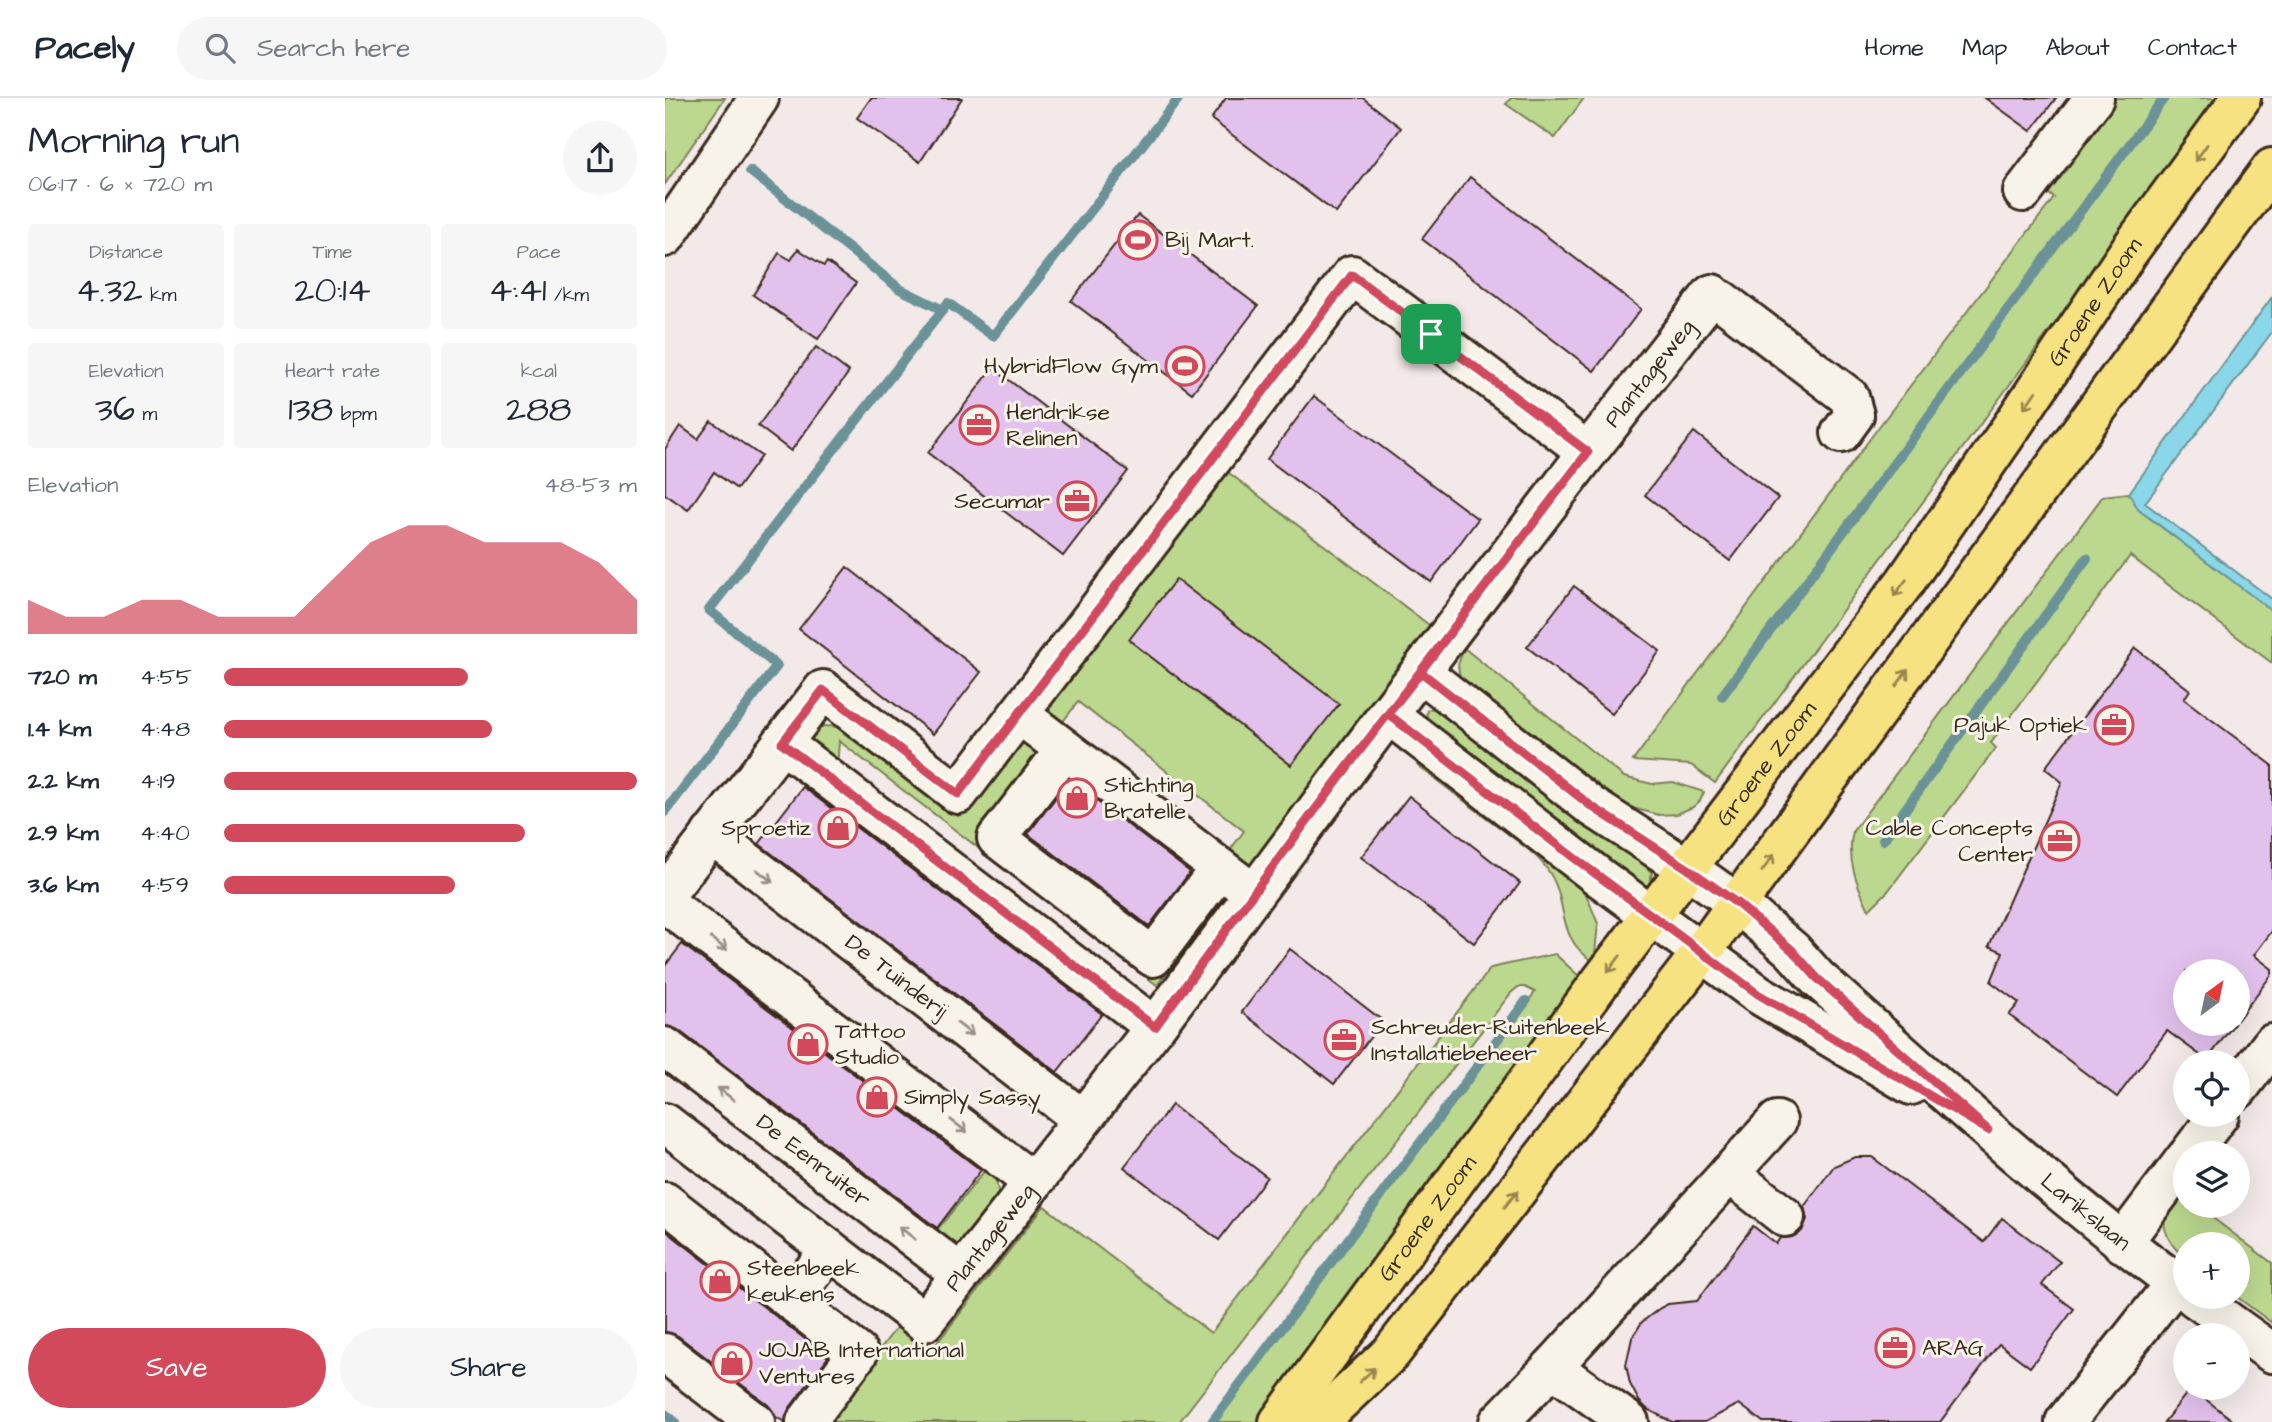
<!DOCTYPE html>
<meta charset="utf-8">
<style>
body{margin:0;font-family:"Architects Daughter",sans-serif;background:#f6f6f7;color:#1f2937;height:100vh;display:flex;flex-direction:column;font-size:26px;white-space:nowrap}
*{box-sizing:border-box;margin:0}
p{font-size:23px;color:#747a83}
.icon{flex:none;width:38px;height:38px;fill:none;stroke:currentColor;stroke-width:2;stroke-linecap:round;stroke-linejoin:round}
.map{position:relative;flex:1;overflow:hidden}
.details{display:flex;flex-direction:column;background:#fff;width:665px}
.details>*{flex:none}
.needle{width:46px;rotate:33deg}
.tools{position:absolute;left:1508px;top:861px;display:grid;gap:14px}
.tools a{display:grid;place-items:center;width:77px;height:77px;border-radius:50%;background:#fff;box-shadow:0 7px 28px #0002;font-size:35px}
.pin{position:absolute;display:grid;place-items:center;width:60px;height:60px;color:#fff;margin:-30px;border-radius:14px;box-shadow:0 4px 10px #0006}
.round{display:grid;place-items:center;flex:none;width:74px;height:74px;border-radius:37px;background:#f6f6f7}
.headline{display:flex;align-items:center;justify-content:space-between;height:119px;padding:0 28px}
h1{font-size:38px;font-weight:600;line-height:52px}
.stats{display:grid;grid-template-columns:repeat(3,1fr);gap:10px;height:119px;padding:7px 28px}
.stats div{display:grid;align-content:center;border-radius:7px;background:#f6f6f7;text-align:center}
.stats b{font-size:35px;font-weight:600}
.stats small{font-size:19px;font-weight:400}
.stats p{font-size:19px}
.chart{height:196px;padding:14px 28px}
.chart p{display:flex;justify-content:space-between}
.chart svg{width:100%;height:126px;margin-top:7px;fill:#d1495b;opacity:.7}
.cta{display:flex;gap:14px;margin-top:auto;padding:14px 28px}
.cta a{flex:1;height:80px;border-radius:42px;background:#d1495b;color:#fff;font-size:28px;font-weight:600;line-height:80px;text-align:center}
.cta a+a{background:#f6f6f7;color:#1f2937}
ul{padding:0 28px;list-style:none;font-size:23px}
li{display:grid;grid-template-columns:112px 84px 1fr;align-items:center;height:52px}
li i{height:18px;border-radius:9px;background:#d1495b}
header{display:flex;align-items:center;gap:42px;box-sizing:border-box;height:98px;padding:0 35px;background:#fff;border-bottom:2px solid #e0e1e3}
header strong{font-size:33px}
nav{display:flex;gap:38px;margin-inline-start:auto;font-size:24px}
.search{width:490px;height:63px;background:#f6f6f7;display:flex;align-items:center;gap:18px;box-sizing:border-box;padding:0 24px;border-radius:38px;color:#747a83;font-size:26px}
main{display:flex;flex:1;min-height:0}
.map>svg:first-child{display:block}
</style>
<header>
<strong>Pacely</strong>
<div class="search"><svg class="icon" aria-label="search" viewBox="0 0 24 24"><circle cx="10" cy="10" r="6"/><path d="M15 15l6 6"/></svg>Search here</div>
<nav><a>Home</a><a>Map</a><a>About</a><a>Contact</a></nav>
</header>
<main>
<section class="details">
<div class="headline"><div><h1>Morning run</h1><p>06:17 · 6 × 720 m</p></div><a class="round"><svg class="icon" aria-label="share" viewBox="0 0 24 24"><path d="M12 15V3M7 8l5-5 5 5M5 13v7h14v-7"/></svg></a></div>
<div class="stats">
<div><p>Distance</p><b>4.32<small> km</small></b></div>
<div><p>Time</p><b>20:14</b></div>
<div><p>Pace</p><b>4:41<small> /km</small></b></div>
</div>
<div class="stats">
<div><p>Elevation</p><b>36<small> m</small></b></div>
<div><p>Heart rate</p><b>138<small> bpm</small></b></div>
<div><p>kcal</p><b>288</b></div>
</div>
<div class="chart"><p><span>Elevation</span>48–53 m</p>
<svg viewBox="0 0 160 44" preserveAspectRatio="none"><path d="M0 44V32L10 38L20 38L30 32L40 32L50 38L60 38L70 38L80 25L90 12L100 6L110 6L120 12L130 12L140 12L150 19L160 32V44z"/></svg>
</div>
<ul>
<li><b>720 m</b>4:55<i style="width:59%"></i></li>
<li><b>1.4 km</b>4:48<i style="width:65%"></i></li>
<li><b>2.2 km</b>4:19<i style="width:100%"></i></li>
<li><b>2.9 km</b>4:40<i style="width:73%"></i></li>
<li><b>3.6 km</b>4:59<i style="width:56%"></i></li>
</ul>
<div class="cta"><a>Save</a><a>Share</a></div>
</section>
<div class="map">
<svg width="1607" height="1324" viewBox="0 0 1607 1324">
<rect width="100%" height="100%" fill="#f3e9e9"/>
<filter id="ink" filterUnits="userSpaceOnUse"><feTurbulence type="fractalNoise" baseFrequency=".0143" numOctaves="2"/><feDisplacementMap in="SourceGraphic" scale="14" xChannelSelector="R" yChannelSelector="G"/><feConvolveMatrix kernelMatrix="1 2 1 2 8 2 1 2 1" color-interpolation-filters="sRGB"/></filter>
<g filter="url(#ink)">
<g fill="#bcd88f" stroke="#7c8156" stroke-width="2">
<polygon points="0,0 60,0 0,86"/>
<polygon points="846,0 919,0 890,40 841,6"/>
<polygon points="1440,0 1553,0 1374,247 1050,685 1026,667 968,663 1213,330 1389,100 1374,87"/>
<polygon points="560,372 768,530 584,769 563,755 579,733 413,604 396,626 378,611"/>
<path d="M1464,395L1474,412L1607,512V565L1465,458L1326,645L1331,650L1223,793L1204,812C1192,787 1181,761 1188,733L1438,398Z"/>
<polygon points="799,550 959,679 987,686 1008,684 1039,694 1035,703 1028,709 1012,716 994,717 949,705 796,587 793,567"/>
<polygon points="769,610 778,611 967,755 987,775 984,787 980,789 973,787 761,625 762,612"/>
<polygon points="160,628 177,629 293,718 356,637 377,653 314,735 488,869 550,786 562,796 492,887 174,643 172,670 145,644 144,634"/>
<path d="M756,663L919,791L933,826L929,864C888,838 906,804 882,771C870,754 850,742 834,729C807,709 779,688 752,667Z"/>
<polygon points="890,856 917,881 596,1324 543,1324 692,1131 870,894 860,889 853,889 846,895 514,1324 159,1324 235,1225 268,1250 379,1108 546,1235 826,870"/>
<polygon points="321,1071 330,1079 334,1096 300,1142 288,1148 268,1137"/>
<path d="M1514,1094L1521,1099V1108H1532L1607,1165V1225L1572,1199L1573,1146H1521V1160C1507,1150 1495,1132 1501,1114C1504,1108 1511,1100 1514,1094Z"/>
</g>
<polygon fill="#89d7e8" stroke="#6a9297" stroke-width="2" points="1607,199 1607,234 1480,405 1607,501 1607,513 1473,411 1464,395"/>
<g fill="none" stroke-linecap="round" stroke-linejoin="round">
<g stroke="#6a9297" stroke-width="10">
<polyline points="85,73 235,191 278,212"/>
<polyline points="1057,598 1499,0"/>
<polyline points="0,714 112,568 44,512 283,205 328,238 514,0"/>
<polyline points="1218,742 1422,460"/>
<polyline points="0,1316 10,1324"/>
<polyline points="547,1324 861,903"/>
</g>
</g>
<g fill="#e3c1ed" stroke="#3b2a1e" stroke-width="2">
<polygon points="206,0 297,0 255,64 192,20"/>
<polygon points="561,0 698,0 736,30 671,115 546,21"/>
<polygon points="1320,0 1391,0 1366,33"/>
<polygon points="805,79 976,211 929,273 757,141"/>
<polygon points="473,117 593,208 527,295 406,203"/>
<polygon points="133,151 159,168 162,164 191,185 153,241 88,197 114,155 126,162"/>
<polygon points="151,249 184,274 126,353 93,328"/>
<polygon points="328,270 463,373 398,458 263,355"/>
<polygon points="649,298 813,421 766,484 602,361"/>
<polygon points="46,323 96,358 72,391 49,374 23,412 0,396 0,351 15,328 33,341"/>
<polygon points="1029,334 1113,400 1065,463 980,397"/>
<polygon points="182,469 316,574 268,636 134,531"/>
<polygon points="511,481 674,606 626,667 464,542"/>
<polygon points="909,488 995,553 947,616 862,549"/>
<polygon points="1470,550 1525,592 1519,601 1607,667 1607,833 1589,857 1607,871 1607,876 1573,921 1573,873 1521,873 1521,926 1569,926 1542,962 1502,933 1452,999 1344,917 1354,905 1326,884 1338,854 1324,848 1397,684 1380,670"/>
<polygon points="404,682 525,774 484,828 363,736"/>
<polygon points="138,689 437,916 392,974 94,746"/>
<polygon points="744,698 855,785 809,845 696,759"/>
<polygon points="17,846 316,1072 272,1130 13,932 0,928 0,868"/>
<polygon points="625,851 718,923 669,986 577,914"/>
<polygon points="507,1007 602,1079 554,1142 459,1069"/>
<polygon points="1190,1059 1207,1059 1319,1144 1337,1120 1395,1164 1377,1187 1409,1211 1365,1269 1334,1246 1275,1324 1098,1324 1074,1306 1040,1324 1007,1324 982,1311 974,1303 965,1286 961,1267 967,1240 977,1224 995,1210 1003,1206 1032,1203 1088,1128 1111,1146 1115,1140 1127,1139 1137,1133 1142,1121 1139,1109 1169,1068"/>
<polygon points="0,1132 163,1259 124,1311 120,1324 111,1319 103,1307 13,1238 0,1234"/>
<polygon points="1526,1290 1570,1324 1499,1324"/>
</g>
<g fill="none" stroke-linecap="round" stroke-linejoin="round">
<g stroke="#3b2a1e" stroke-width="44">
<g id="minor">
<polyline points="1358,94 1429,0"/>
<polyline points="0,139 94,0"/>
<polyline points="1056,202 1184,299 1189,317 1176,335"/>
<path id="s1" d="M756,574L926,708L1022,770L1073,806L1127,852L1152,880C1272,987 1391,1097 1521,1192"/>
<polyline points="354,616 576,786"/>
<polyline points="723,616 934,779 1093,896 1246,987"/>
<polyline points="117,645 490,929"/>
<polyline points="400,652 332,740 488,859 555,770"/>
<path id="s2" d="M46,736L417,1021"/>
<polyline points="0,797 158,592 293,696 687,177 923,354"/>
<polyline points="0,805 368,1084"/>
<path id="s3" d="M0,949L296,1176"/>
<polyline points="1573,991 1607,946"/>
<path id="s4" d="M0,1025L259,1224L490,929L723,616L923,354L1047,196"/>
<polyline points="1525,1055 1554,1017"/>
<polyline points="1064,1075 1120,1119"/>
<polyline points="0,1104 193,1255 141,1324"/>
<polyline points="1457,1145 1521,1060"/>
<polyline points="1529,1199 1607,1255"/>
<polyline points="126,1202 165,1152"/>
<polyline points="0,1255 90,1324"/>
<polyline points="887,1269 964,1324"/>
<polyline points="834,1324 887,1269 1112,1023"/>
<polyline points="1400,1324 1510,1185"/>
</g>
</g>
<g stroke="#3b2a1e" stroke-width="44">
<g id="major">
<path id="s5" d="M614,1324L936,883L1240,484L1347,328L1464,153L1576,0"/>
<polyline points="653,1324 726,1255 1037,854 1607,70"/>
</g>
</g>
<use href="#minor" stroke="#f7f3e8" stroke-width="38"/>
<use href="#major" stroke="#f7e281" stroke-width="38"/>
</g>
<defs><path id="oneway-shaft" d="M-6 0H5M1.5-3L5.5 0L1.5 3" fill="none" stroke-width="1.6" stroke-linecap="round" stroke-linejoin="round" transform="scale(1.75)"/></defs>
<g stroke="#998650">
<use href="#oneway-shaft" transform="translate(1536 55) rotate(126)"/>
<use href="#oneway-shaft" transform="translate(1365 302) rotate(124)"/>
<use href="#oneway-shaft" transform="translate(1235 490) rotate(127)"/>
<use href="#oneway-shaft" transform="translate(1237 580) rotate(-54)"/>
<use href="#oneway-shaft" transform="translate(1103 765) rotate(-54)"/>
<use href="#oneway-shaft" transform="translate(949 866) rotate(127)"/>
<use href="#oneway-shaft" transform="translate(846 1101) rotate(-52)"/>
<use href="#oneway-shaft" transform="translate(702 1277) rotate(-43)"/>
</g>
<g stroke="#998e83">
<use href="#oneway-shaft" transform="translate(100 778) rotate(38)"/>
<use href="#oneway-shaft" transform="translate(54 846) rotate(37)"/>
<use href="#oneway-shaft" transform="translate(300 931) rotate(38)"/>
<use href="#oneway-shaft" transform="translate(61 996) rotate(-142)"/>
<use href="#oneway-shaft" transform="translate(294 1028) rotate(37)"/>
<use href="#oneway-shaft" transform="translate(242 1135) rotate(-142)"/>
</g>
</g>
<g fill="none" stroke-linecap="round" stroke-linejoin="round" filter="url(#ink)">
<g stroke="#fff" stroke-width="14">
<path id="route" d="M766,236L687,177L293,696L158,592L117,645L490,929C578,810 664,690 756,574L926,708L1022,770L1073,806L1127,852L1152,880L1323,1032L1093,896L908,759L723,616L923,354L766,236"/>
</g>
<use href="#route" stroke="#d1495b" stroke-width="9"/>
</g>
<defs>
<g id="stadium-ring" transform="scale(2.0125)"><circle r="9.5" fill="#f7f3e8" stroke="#d1495b" stroke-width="1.5"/><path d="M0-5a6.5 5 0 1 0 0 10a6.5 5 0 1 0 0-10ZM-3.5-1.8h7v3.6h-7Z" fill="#d1495b"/></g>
<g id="office-ring" transform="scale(2.0125)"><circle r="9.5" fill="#f7f3e8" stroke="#d1495b" stroke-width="1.5"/><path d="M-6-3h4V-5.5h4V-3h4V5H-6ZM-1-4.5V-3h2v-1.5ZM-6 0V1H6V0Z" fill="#d1495b"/></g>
<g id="shop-ring" transform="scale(2.0125)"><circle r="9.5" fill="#f7f3e8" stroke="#d1495b" stroke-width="1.5"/><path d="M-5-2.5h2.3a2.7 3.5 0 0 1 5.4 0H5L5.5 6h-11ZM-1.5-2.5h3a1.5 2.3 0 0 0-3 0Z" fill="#d1495b"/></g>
</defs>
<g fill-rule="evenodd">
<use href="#stadium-ring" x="473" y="142"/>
<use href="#stadium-ring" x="520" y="268"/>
<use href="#office-ring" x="314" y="327"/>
<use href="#office-ring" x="412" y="403"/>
<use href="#office-ring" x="1449" y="627"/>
<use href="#shop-ring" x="412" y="700"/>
<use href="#shop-ring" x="173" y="730"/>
<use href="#office-ring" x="1395" y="743"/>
<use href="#office-ring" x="679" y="942"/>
<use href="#shop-ring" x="143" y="946"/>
<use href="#shop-ring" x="212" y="999"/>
<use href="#shop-ring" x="55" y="1183"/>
<use href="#office-ring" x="1230" y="1250"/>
<use href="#shop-ring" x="67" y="1265"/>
</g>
<g text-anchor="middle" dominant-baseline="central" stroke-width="6" stroke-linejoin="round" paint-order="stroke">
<g font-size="23" fill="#3b2a1e" stroke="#f7f3e8" text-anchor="start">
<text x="500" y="142">Bij Mart.</text>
<text x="493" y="268" text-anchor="end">HybridFlow Gym</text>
<text x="341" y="314">Hendrikse<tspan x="341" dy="26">Relinen</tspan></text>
<text x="385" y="403" text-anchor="end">Secumar</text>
<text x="1422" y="627" text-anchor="end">Pajuk Optiek</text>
<text x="439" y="687">Stichting<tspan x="439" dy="26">Bratelle</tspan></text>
<text x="146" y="730" text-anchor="end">Sproetiz</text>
<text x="1368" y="730" text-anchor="end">Cable Concepts<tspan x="1368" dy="26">Center</tspan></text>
<text x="706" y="929">Schreuder-Ruitenbeek<tspan x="706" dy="26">Installatiebeheer</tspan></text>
<text x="170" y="933">Tattoo<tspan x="170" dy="26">Studio</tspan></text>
<text x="239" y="999">Simply Sassy</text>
<text x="82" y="1170">Steenbeek<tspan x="82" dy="26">keukens</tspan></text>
<text x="1257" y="1250">ARAG</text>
<text x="94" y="1252">JOJAB International<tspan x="94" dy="26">Ventures</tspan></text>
</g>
<g font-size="23" fill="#3b2a1e" stroke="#f7f3e8">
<text stroke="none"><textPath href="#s5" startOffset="1386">Groene Zoom</textPath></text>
<text stroke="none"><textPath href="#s4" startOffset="1521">Plantageweg</textPath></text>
<text stroke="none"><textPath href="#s5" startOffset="819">Groene Zoom</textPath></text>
<text stroke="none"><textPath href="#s2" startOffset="234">De Tuinderij</textPath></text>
<text stroke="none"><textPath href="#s3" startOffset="187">De Eenruiter</textPath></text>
<text stroke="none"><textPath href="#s1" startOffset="858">Larikslaan</textPath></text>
<text stroke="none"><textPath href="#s5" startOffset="252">Groene Zoom</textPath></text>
<text stroke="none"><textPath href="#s4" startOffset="434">Plantageweg</textPath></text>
</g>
</g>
</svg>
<div class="tools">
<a><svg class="needle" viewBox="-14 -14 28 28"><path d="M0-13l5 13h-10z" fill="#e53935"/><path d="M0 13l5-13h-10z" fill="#747a83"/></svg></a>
<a><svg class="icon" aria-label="locate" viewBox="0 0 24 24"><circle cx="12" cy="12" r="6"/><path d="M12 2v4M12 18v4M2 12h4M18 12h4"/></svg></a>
<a><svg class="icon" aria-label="layers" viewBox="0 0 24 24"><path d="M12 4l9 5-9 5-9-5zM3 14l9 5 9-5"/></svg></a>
<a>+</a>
<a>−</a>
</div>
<div class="pin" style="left:766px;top:236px;background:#1e9e55"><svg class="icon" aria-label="arrive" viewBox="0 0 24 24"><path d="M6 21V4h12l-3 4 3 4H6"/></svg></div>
</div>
</main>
